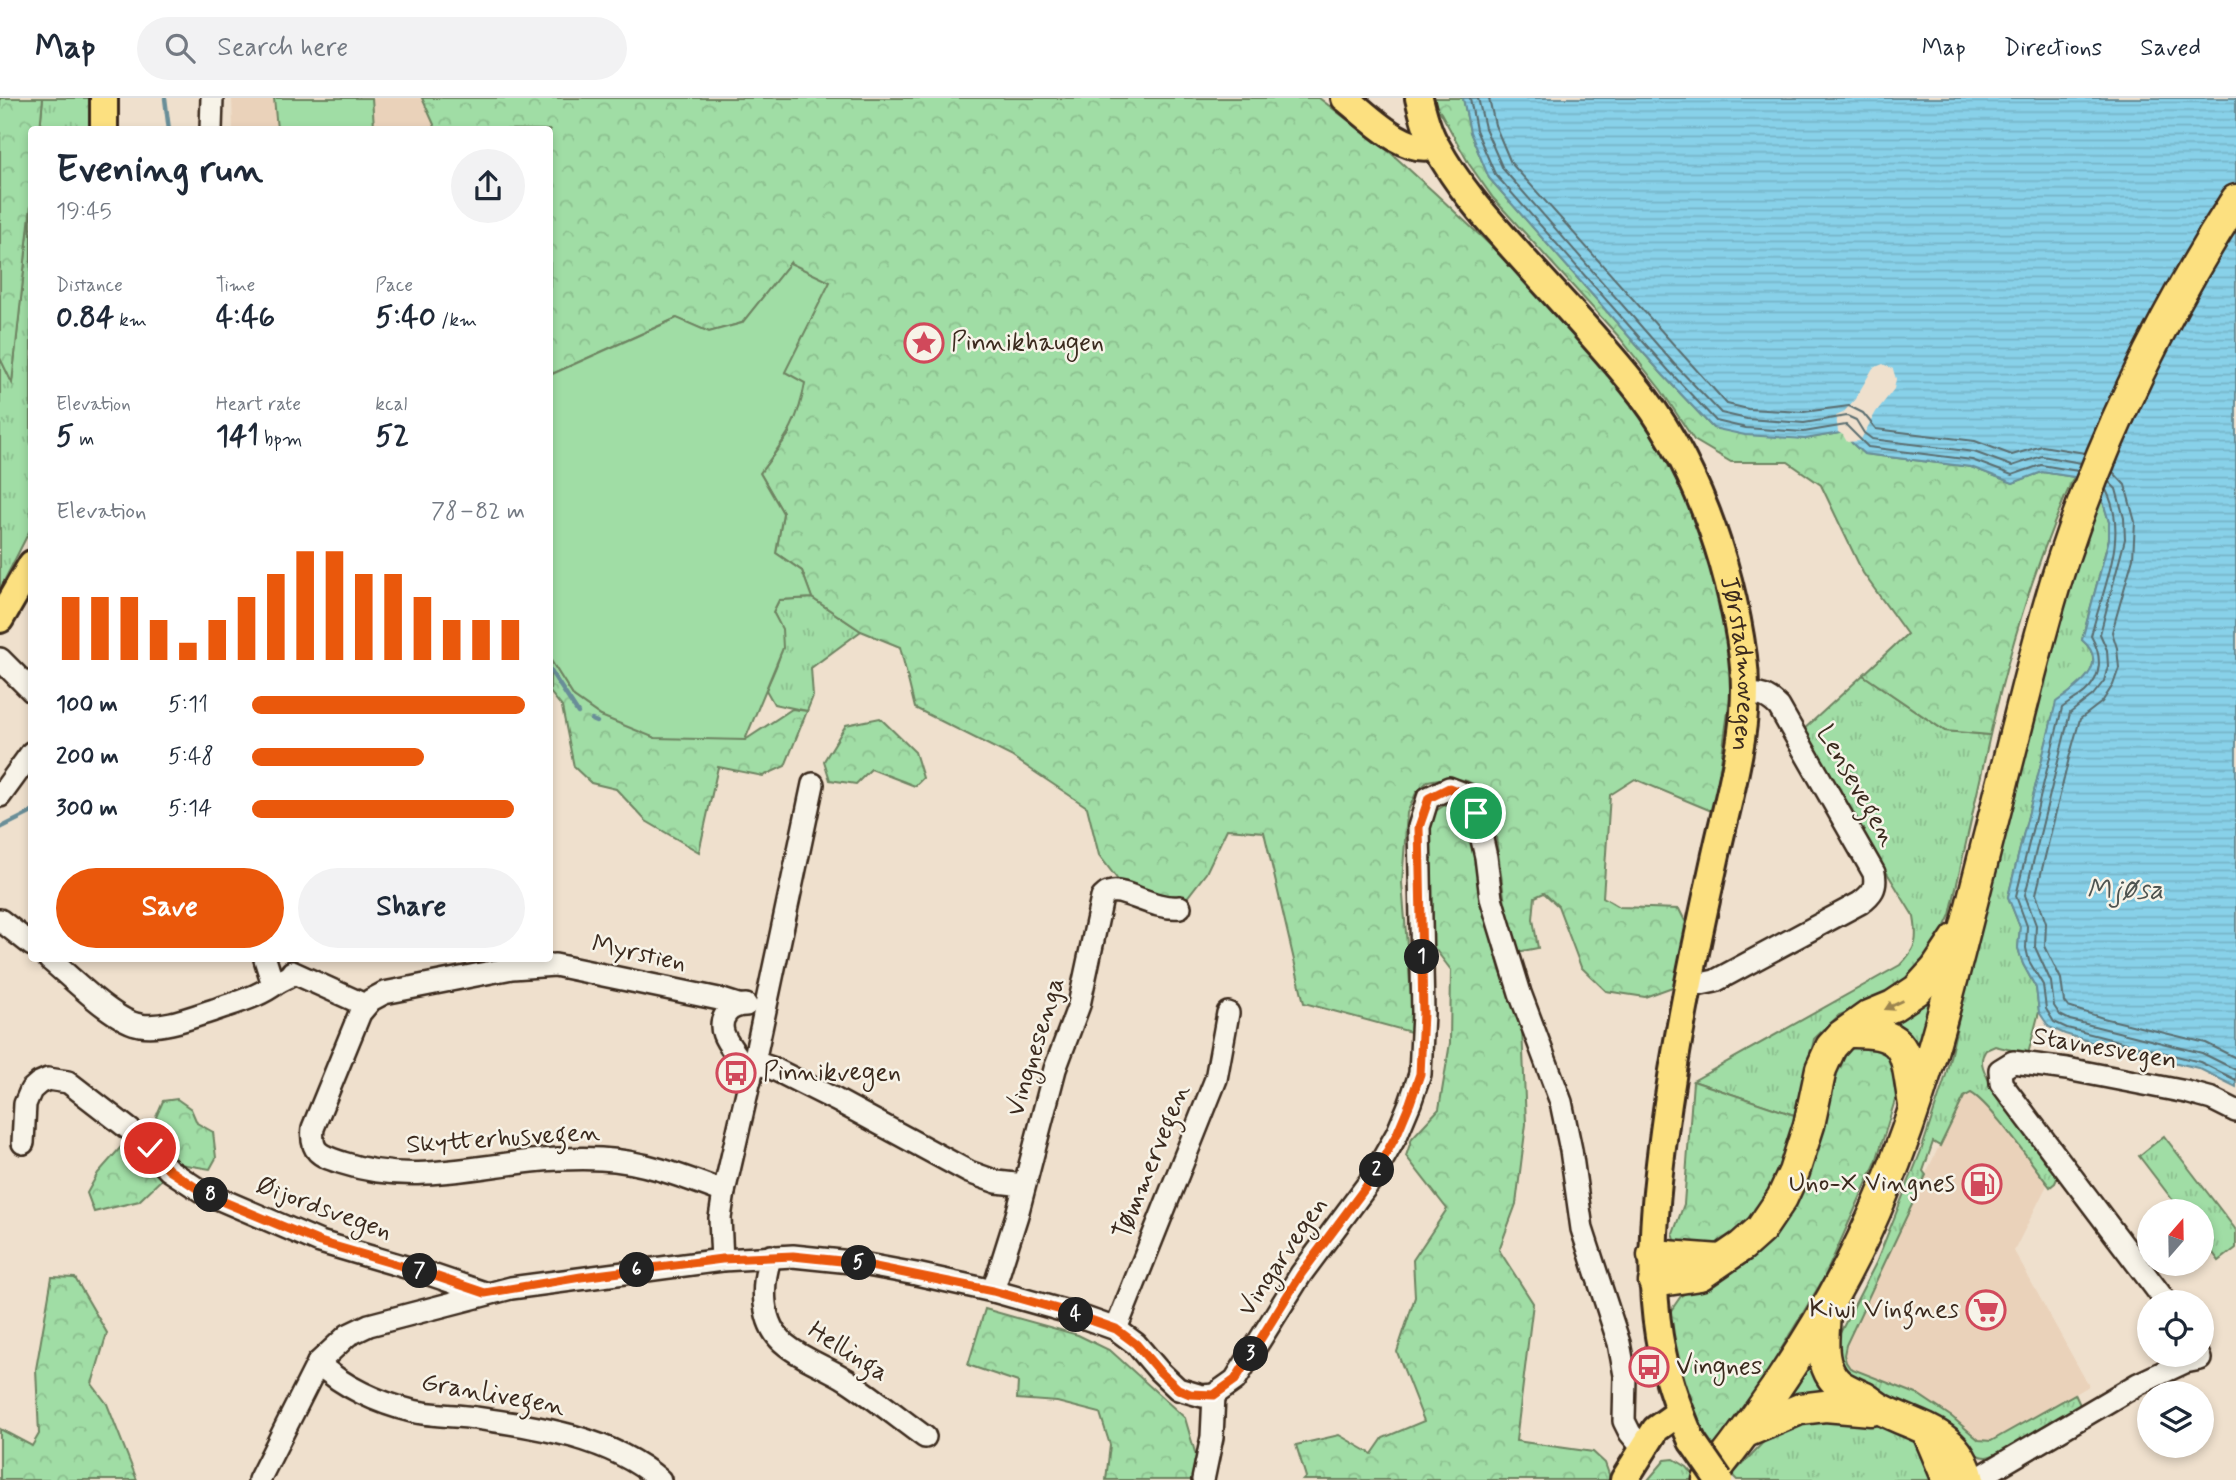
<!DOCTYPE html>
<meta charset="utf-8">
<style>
body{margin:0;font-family:Mynerve,sans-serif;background:#f2f2f3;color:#1f2937;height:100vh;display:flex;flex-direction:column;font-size:26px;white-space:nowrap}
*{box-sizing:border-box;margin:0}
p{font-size:23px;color:#747a83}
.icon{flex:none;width:38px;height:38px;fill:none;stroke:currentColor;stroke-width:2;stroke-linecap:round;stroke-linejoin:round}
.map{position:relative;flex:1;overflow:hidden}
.side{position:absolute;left:28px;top:28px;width:525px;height:836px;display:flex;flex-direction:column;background:#fff;border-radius:7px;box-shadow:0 4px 10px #0003}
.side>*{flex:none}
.needle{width:46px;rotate:20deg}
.tools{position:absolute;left:2137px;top:1101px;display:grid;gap:14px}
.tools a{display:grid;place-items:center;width:77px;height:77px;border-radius:50%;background:#fff;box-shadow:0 4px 10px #0003;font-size:35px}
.pin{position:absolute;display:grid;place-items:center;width:60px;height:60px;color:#fff;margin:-30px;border:4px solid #fff;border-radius:50%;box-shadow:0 2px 7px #0007}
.km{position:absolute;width:35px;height:35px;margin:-18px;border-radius:50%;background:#222;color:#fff;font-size:19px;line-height:35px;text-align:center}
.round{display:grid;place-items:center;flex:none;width:74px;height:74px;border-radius:37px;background:#f2f2f3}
.headline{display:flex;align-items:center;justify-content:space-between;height:119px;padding:0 28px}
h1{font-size:38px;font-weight:700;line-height:52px}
.stats{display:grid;grid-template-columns:repeat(3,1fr);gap:10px;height:119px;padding:7px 28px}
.stats div{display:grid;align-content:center}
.stats b{font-size:30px;font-weight:700}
.stats small{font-size:19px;font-weight:400}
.stats p{font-size:19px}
.chart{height:196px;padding:14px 28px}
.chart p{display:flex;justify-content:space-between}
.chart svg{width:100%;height:126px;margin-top:7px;stroke:#ea580c;stroke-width:6}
.cta{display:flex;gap:14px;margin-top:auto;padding:14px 28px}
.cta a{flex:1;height:80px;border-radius:42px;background:#ea580c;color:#fff;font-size:28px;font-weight:700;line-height:80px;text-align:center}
.cta a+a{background:#f2f2f3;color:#1f2937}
ul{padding:0 28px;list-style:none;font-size:23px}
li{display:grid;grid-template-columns:112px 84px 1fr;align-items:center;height:52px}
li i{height:18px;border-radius:9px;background:#ea580c}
header{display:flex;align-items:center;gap:42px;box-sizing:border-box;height:98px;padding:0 35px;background:#fff;border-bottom:2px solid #e0e1e3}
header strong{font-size:33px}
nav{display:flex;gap:38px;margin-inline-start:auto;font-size:24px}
.search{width:490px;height:63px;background:#f2f2f3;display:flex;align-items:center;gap:18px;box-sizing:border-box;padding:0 24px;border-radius:38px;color:#747a83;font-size:26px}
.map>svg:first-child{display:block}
</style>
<header>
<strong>Map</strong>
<div class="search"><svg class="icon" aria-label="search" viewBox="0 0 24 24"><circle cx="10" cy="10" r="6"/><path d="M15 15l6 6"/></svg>Search here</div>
<nav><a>Map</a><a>Directions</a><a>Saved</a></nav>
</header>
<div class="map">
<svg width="2236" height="1382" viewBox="0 0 2236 1382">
<defs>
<pattern id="grass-tufts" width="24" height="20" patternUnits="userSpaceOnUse" patternTransform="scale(1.75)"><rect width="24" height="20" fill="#a0dda5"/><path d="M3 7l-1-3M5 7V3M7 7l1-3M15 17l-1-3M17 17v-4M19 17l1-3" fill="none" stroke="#8bbe8e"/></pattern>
<pattern id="forest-crowns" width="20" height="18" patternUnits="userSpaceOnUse" patternTransform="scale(1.75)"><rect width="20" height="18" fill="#a0dda5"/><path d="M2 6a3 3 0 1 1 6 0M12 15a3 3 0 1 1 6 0" fill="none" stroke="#8bbe8e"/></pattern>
<pattern id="water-rules" width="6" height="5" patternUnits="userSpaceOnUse" patternTransform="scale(1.75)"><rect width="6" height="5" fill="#88d1e9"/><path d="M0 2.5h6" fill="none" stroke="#76b4c7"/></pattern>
</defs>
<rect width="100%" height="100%" fill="#efe0cd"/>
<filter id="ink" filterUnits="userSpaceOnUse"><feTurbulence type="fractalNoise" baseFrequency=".0143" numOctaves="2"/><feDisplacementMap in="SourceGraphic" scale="14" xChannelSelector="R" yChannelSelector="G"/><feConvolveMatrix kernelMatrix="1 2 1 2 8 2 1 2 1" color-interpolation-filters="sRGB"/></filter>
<g filter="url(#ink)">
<g fill="#ead2ba">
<polygon points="232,0 422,0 436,31 233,31"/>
<polygon points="1965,993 1975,994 2051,1079 2014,1153 2089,1288 1992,1345 1982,1346 1857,1276 1844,1261 1849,1239"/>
</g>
<g fill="url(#grass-tufts)" stroke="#6e8462" stroke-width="2">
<polygon points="43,0 91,0 91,31 40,32"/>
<polygon points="31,107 31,430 0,491 0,260 12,284"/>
<path d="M2101,397L2109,424V440L2082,542C2112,567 2076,591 2056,605L2008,799L2020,829L2018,850L2023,866L2036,890L2039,914L2028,956L1995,948L1986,952C1984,955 1982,958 1982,962C1980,984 2043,1057 2059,1076L2055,1085L2050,1089C2033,1068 1991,1006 1971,995L1964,999L1940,1048L1933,1044L1923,1073L1926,1077L1846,1247L1844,1257L1846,1264L1850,1270L1919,1297L1952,1319L1979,1342L1991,1343L2075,1296L2081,1309C2064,1318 2000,1359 1986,1359C1969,1359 1947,1331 1934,1321C1912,1303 1869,1291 1841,1279L1836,1243L1876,1165L1921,1053L1946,977L1976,846L2072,474Z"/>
<path d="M812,500L861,533L811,570L813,598L807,613L774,606L766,592C779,560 791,547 773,514L779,502Z"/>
<path d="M1863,577L1945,633L1990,637L1950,817L1925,871L1893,897L1839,917L1814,941L1797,1018L1693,983L1900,867C1917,850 1918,842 1914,819L1801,634Z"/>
<polygon points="1943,877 1918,967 1881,926"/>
<polygon points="2164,1038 2236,1132 2236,1150 2219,1163 2202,1140 2202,1113 2181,1113 2139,1058"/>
<polygon points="1808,1262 1838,1297 1777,1309"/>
<polygon points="1865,1318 1918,1341 1932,1377 1930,1382 1737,1382 1732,1377 1774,1333 1793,1322"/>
<polygon points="1674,1361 1687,1369 1696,1379 1693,1382 1648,1382 1665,1362"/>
</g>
<g fill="url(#forest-crowns)" stroke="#6e8462" stroke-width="2">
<polygon points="0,0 43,0 40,31 32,32 31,107 12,285 0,260"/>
<polygon points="422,0 1319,0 1392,56 1436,96 1523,178 1596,251 1681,374 1707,451 1730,545 1732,585 1714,714 1635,681 1610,697 1603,799 1620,809 1679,811 1689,831 1678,887 1645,899 1606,893 1581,869 1558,808 1544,795 1535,799 1533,821 1538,850 1517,854 1506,813 1495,732 1482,691 1467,683 1450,679 1428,683 1416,695 1407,715 1402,785 1414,935 1304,905 1264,734 1227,731 1206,775 1186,801 1152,800 1118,782 1099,757 1087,709 1011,658 915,610 900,549 861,533 812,500 802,473 776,455 783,415 760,375 790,335 785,274 790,165 742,225 709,234 676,220 550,277 550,32 436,31"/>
<path d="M1429,0H1463L1470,34L1489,80L1663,277L1713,330L1805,341L1845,334L1852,345L1864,356L1971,369L2013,385L2042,374L2074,379C2036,461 2010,549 1990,637L1945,633L1863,577L1907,536L1863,475L1821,387L1788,364H1731L1694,342L1661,292L1620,240L1493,100L1469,66L1441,15Z"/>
<polygon points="550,561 574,599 601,618 745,642 792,611 807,613 785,668 763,678 718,669 699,754 646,723 616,691 591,685 574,669 562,609 550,594"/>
<polygon points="880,620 915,654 923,680 915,688 871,671 856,686 830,682 824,663 846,627"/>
<polygon points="1445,707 1456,709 1463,718 1471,735 1485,817 1500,872 1522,929 1526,1026 1516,1106 1499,1152 1533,1205 1516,1343 1593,1354 1605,1365 1611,1382 1303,1382 1306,1379 1296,1347 1339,1337 1372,1356 1383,1340 1424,1323 1397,1254 1415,1199 1413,1162 1447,1111 1406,1058 1412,1040 1439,1011 1450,945 1451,872 1432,847 1426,734 1434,714"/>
<polygon points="1883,942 1900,986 1876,1064 1824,1180 1748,1306 1715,1355 1686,1305 1669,1239 1670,1214 1681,1198 1704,1183 1729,1171 1828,999 1839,963 1853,945"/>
<path d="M1693,983L1797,1018C1782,1064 1760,1148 1699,1152C1692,1152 1684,1149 1677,1147L1673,1136L1684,1106Z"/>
<polygon points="177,1001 191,1011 197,1025 213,1034 216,1060 210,1071 168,1064 161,1055 156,1019 163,1003"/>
<polygon points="128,1041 163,1080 139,1103 94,1114 87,1095 98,1075"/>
<polygon points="52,1179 75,1180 107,1235 92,1286 107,1306 137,1382 0,1382 0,1331 32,1348 39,1336 36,1271"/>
<polygon points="985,1211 1078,1237 1111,1253 1185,1320 1199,1368 1196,1382 1106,1382 1110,1347 1100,1315 1057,1304 1017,1301 1018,1284 968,1267"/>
</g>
<g fill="#a0dda5" stroke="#6e8462" stroke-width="2">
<polygon points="274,0 372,0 374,28 277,31"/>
<path d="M790,165L830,184L785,274L805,285C798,327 784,342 760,375L783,415L776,455L802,473L812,500L779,502L773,514L782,531L783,550L745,642L655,640L601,618L574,599L550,561V277L677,220L709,234L742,225Z"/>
</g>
<path fill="url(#water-rules)" stroke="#698e98" stroke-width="2" d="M1463,0H2236V989L2198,970L2098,946L2065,936L2049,929L2039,914L2036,890L2023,866L2018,850L2020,829L2008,799L2056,604C2075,591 2112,567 2082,542L2109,441V424L2101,397L2074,379L2042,374L2013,385L1971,369L1864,356L1852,345L1845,334L1805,341L1745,337L1713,330L1663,277L1489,80L1470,34Z"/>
<polygon fill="#efe0cd" points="1883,266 1893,271 1896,281 1894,291 1876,314 1860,343 1847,344 1843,337 1838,334 1836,318 1843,315 1855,301 1873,270"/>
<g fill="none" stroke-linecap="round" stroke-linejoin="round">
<g stroke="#5a6d6f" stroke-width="2">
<polyline points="1470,0 1476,32 1495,76 1669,273 1716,323 1746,330 1804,334 1846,327 1868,349 1972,362 2012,377 2041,367 2078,373"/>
<polyline points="1478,0 1485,30 1503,71 1675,267 1721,315 1747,321 1804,325 1847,318 1856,322 1864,335 1872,341 1974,354 2012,368 2042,358 2081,365"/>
<polyline points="1489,0 1495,27 1511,65 1727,306 1748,311 1804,314 1849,308 1863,315 1876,331 1975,343 2012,357 2042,348 2085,355"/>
<polyline points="2113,374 2125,387 2135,424 2133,460 2112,534 2117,550 2119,570 2113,587 2102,604 2080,621 2069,660 2036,796 2046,825 2045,848 2061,881 2064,904 2068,909 2103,920 2206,945 2236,960"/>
<polyline points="2109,384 2116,391 2124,420 2125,441 2100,536 2107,552 2108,568 2104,583 2093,597 2070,615 2025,797 2036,827 2035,849 2051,884 2054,908 2060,917 2070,922 2202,955 2236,972"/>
<path d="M2106,392C2130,437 2102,492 2091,538C2102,557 2103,578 2085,594C2078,600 2069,604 2062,610L2016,798L2027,828L2026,850L2029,863L2043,887L2046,911L2054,924L2067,930L2200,964L2236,982"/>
</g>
<g stroke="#698e98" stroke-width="4.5">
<polyline points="165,0 169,32"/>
<polyline points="550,572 578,615"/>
<polyline points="592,622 597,624"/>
<polyline points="0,730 32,714"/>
</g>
<g stroke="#3b2a1e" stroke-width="26">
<g id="minor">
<polyline points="211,32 212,0"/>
<polyline points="0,561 32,593"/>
<polyline points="0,698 32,654"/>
<polyline points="0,822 32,847"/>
<path d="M49,861C71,879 115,924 140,927C163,931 192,919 214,912C237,904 259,899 278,884"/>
<polyline points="265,861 271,880 278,884 288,879"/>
<polyline points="292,874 365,907"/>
<path d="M1687,889L1715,883L1860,805C1872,796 1877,790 1874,775L1779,609C1768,598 1761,595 1744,597"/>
<path d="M746,907C738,907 731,909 726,916C713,934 735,952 743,967C746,972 748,978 750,983"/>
<polyline points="754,964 772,970 836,1002 969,1074 997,1084 1024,1087"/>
<polyline points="23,1045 25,1006 31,992 39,985 48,981 68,984 134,1035 169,1072 201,1093 320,1144 426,1175 485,1195"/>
<path d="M724,1094C684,1079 644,1063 601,1061C578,1060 555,1061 532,1063C468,1070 406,1086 343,1065C322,1058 310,1056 313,1030L360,915L371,902L384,895L512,870L555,867L719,901L738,907"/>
<path d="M771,1158C761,1186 760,1227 786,1247C804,1262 827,1269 847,1282C873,1299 899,1320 925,1339"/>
<polyline points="722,1162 720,1120 724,1094 754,964 813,686"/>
<path d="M993,1193L1017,1117L1055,971L1079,907L1102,800C1106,796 1106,795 1112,794C1126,791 1154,812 1180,809"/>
<polyline points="2166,1204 2001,985 2000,972 2013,964 2067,971 2186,994 2212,1001 2236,1013"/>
<polyline points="1116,1231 1216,981 1228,915"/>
<path d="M318,1265C343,1289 379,1305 412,1313C433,1318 455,1317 476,1320C539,1329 610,1339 660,1382"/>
<polyline points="259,1382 318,1265 348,1237 369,1227 511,1190 722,1162 793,1158 851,1164 916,1176 993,1193 1068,1214 1116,1231 1136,1246 1159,1273 1178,1291 1202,1298 1214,1297 1235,1282 1301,1176 1371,1082 1397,1036 1410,1005 1420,976 1423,915 1419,729 1428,700 1449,690 1467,697 1476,715 1486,759 1491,800 1520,895 1561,1004 1571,1052 1582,1131 1619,1245 1625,1277 1624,1323 1630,1335 1645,1353"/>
<polyline points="1203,1382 1212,1339 1214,1297"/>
<polyline points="1975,1382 2138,1286 2185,1264 2200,1261 2198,1256"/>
</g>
</g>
<g stroke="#3b2a1e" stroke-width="32">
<g id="major">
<path d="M1345,0C1367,17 1405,58 1435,47"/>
<path id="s1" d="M1419,0C1423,16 1427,34 1436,48C1457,87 1486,120 1516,153C1554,196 1596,239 1632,284C1694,359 1730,463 1743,559C1752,626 1729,696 1715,761C1695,852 1676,942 1664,1034C1655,1101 1648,1171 1659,1238C1665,1275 1677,1309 1692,1343"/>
<polyline points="104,32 104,0"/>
<polyline points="0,521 32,466"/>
<polyline points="1624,1382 1656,1331 1680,1314"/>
</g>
</g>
<g stroke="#3b2a1e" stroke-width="35">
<g id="highway">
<path d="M1847,934C1910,932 1905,954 1914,1007"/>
<polyline points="1653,1157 1720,1162"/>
<polyline points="1654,1184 1700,1177 1742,1148 1761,1131 1782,1100 1794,1074 1809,1027 1821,971 1831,949 1841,938 1869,918 1893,908 1917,892 1936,871 1956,841"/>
<path d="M1825,1215C1824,1233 1821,1253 1827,1269C1834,1288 1846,1291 1863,1299C1869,1302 1875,1308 1881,1311C1918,1331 1958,1333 1969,1382"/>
<polyline points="1927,1332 1948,1382"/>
<polyline points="1746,1334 1800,1311 1825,1308 1871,1312"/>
<path d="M1708,1382C1778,1294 1840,1200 1883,1095C1919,1008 1943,919 1966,828C1983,759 2001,692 2018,624C2032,569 2045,515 2063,461C2105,335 2164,214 2236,102"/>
</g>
</g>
<use href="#minor" stroke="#f7f3e8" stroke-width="21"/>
<use href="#major" stroke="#fce080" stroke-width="26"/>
<use href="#highway" stroke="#fce080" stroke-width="30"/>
<g stroke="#3b2a1e" stroke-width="32" stroke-linecap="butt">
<polyline id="major-bridge" points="1692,1343 1719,1382"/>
</g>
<use href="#major-bridge" stroke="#fce080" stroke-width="26"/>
</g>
<defs><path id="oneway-solid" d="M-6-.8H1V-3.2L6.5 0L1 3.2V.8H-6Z" transform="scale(1.75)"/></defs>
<use fill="#9c854f" href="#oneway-solid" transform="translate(1894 907) rotate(154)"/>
</g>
<g fill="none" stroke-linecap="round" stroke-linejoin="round" filter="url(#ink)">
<g stroke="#fff" stroke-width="14">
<polyline id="route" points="150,1050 169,1072 201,1093 224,1104 320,1144 426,1175 485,1195 581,1179 722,1161 793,1158 851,1164 993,1193 1068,1214 1116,1231 1136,1246 1159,1273 1178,1291 1190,1296 1214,1297 1235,1282 1301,1176 1371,1082 1397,1036 1410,1005 1420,976 1423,915 1419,729 1429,700 1449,690 1467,697 1476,715"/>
</g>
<use href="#route" stroke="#ea580c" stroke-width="9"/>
</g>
<defs>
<g id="sight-ring" transform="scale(2.0125)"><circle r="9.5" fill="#f7f3e8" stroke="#d1495b" stroke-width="1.5"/><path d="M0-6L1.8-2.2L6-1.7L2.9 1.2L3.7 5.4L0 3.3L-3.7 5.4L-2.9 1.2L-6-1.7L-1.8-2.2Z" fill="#d1495b"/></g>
<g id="bus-ring" transform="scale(2.0125)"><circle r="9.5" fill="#f7f3e8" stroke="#d1495b" stroke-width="1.5"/><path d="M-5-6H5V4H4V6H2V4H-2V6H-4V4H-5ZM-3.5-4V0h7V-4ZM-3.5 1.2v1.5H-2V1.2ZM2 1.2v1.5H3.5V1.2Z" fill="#d1495b"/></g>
<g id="fuel-ring" transform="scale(2.0125)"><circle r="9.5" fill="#f7f3e8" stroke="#d1495b" stroke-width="1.5"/><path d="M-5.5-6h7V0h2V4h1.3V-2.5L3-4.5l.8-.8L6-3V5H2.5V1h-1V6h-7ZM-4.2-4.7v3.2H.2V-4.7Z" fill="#d1495b"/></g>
<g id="supermarket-ring" transform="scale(2.0125)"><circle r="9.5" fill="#f7f3e8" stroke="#d1495b" stroke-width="1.5"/><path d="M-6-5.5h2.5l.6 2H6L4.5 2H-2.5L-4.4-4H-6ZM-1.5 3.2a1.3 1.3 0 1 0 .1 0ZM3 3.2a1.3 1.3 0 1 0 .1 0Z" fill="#d1495b"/></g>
</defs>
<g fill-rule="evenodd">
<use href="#sight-ring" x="924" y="245"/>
<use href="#bus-ring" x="736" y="975"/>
<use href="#fuel-ring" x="1982" y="1086"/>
<use href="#supermarket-ring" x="1986" y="1212"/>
<use href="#bus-ring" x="1649" y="1269"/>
</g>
<g text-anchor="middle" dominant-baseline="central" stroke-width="5" stroke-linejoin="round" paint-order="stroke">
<g font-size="26" fill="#3b2a1e" stroke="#f7f3e8" text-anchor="start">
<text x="951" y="245">Pinnikhaugen</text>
<text x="763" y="975">Pinnikvegen</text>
<text x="1955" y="1086" text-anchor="end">Uno-X Vingnes</text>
<text x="1959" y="1212" text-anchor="end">Kiwi Vingnes</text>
<text x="1676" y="1269">Vingnes</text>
</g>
<g font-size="26" fill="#3b2a1e" stroke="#f7f3e8">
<text stroke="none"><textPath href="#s1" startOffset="665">Jørstadmovegen</textPath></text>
<text transform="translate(1856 688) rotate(60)">Lensevegen</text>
<text transform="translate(639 856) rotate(12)">Myrstien</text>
<text transform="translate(1036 949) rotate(-73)">Vingnesenga</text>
<text transform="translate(2105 951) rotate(10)">Stavnesvegen</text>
<text transform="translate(503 1041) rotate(-4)">Skytterhusvegen</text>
<text transform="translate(1152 1064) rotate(-68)">Tømmervegen</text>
<text transform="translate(324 1111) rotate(20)">Øijordsvegen</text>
<text transform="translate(1283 1159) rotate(-56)">Vingarvegen</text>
<text transform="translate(848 1254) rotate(32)">Hellinga</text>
<text transform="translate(493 1297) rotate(10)">Granlivegen</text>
</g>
<g font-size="28" font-style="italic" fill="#4e5451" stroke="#f7f3e8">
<text x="2125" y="792">Mjøsa</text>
</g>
</g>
</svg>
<div class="tools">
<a><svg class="needle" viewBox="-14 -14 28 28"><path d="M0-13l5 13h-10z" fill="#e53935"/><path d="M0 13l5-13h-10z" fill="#747a83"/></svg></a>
<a><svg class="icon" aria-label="locate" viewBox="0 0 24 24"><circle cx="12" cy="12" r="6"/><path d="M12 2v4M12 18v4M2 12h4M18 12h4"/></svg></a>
<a><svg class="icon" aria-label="layers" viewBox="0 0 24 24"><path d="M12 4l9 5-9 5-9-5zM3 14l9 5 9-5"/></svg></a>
</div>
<div class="pin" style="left:1476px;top:715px;background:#1e9e55"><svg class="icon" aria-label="arrive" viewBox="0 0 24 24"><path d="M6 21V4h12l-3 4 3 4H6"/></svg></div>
<div class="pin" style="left:150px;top:1050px;background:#d93025"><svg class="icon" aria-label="check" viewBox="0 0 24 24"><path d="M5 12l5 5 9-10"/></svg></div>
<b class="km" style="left:1422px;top:859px">1</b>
<b class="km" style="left:1377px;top:1072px">2</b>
<b class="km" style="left:1251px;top:1256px">3</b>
<b class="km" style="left:1076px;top:1217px">4</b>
<b class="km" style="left:859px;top:1165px">5</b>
<b class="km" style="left:637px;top:1172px">6</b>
<b class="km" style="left:420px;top:1173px">7</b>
<b class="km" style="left:211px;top:1097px">8</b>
<section class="side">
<div class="headline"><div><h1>Evening run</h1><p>19:45</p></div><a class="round"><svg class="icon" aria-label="share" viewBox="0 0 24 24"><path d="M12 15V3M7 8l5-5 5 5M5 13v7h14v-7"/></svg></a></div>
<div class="stats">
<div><p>Distance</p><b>0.84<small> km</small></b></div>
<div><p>Time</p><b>4:46</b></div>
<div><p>Pace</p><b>5:40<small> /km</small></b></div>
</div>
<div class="stats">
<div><p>Elevation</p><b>5<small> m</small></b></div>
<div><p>Heart rate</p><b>141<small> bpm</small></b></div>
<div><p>kcal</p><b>52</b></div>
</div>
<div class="chart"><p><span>Elevation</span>78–82 m</p>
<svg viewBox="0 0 160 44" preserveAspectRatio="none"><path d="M5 44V22M15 44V22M25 44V22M35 44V30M45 44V38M55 44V30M65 44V22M75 44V14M85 44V6M95 44V6M105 44V14M115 44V14M125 44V22M135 44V30M145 44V30M155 44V30"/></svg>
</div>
<ul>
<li><b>100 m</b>5:11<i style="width:100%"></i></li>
<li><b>200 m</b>5:48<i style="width:63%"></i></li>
<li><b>300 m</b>5:14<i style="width:96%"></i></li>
</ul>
<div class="cta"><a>Save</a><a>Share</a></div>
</section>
</div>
